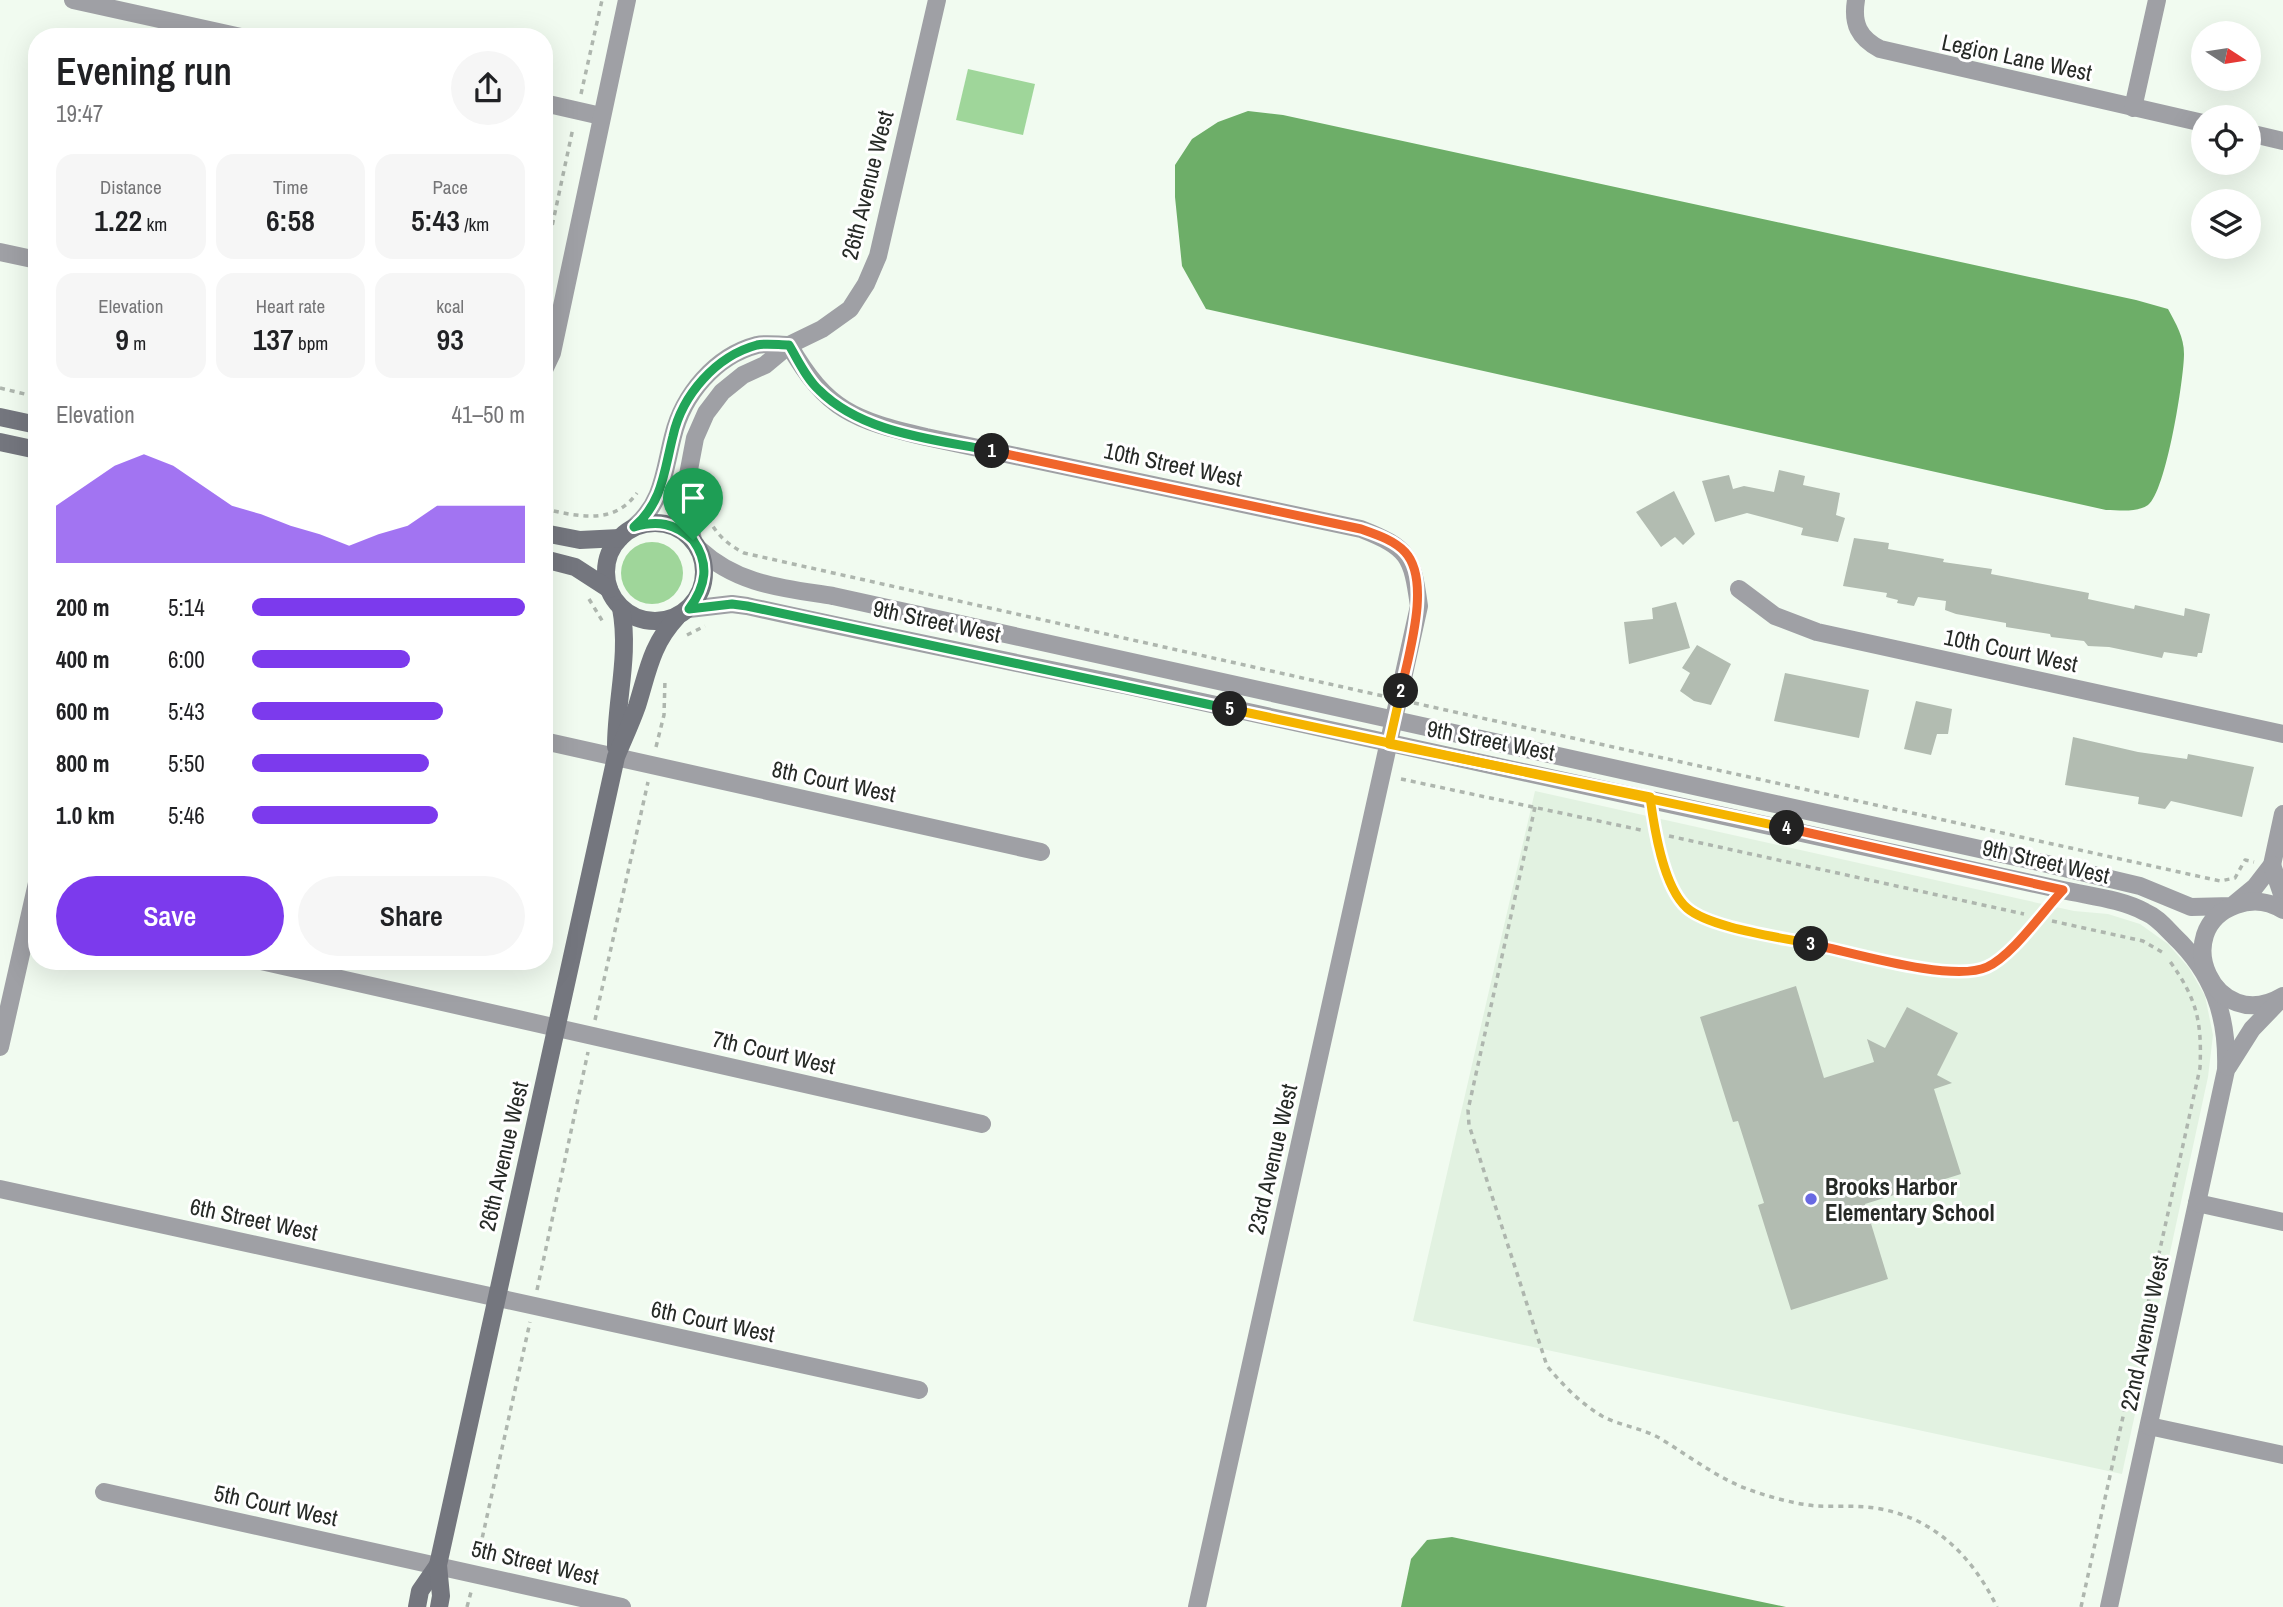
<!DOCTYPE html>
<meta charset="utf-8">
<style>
body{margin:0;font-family:"Archivo Narrow",sans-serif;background:#f6f6f6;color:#202124;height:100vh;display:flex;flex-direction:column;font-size:26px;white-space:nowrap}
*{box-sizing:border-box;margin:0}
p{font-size:23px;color:#757577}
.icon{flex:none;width:38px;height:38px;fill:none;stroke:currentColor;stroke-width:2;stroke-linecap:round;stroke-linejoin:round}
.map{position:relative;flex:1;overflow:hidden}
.panel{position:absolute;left:28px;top:28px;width:525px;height:942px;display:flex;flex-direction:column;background:#fff;border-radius:28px;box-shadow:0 7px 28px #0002}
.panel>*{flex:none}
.needle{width:46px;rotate:102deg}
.fabs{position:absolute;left:2191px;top:21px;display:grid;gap:14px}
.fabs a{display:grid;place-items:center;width:70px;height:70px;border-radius:50%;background:#fff;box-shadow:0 7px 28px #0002;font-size:35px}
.pin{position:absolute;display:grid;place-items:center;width:60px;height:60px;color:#fff;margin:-72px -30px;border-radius:50% 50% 50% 0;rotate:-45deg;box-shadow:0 0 7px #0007}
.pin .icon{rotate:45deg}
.km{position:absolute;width:35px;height:35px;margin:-18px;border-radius:50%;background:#222;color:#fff;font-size:19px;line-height:35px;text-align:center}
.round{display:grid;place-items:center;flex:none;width:74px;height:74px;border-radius:37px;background:#f6f6f6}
.headline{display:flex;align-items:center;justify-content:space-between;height:119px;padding:0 28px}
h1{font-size:38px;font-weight:600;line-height:52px}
.figures{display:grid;grid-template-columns:repeat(3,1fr);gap:10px;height:119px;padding:7px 28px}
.figures div{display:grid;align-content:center;border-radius:18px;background:#f6f6f6;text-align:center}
.figures b{font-size:30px;font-weight:600}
.figures small{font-size:19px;font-weight:400}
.figures p{font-size:19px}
.chart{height:196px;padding:14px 28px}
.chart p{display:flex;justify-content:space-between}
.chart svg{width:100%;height:126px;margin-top:7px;fill:#7c3aed;opacity:.7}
.action{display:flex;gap:14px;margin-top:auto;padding:14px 28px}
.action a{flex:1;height:80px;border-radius:42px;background:#7c3aed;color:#fff;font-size:28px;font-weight:600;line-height:80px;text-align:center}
.action a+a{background:#f6f6f6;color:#202124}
ul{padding:0 28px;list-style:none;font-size:23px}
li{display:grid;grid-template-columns:112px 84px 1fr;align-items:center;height:52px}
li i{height:18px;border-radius:9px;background:#7c3aed}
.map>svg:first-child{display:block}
</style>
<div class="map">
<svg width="2283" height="1607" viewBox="0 0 2283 1607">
<rect width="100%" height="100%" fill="#f1fbf0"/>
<polygon fill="#e2f2e1" points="1535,791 2074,911 2108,914 2140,924 2168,944 2189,968 2205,996 2213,1035 2208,1077 2122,1474 1413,1321"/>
<g fill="#9fd69a">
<polygon points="968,69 1035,84 1023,135 956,120"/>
<circle cx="652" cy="573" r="31"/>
</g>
<g fill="#6dae68">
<path d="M1248,111L1283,115L2136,300L2168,309C2176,324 2184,337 2184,354C2184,379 2166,492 2148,505C2136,513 2119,510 2106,510L1206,309L1182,266L1175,197V165L1192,139L1218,122Z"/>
<polygon points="1452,1537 1786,1607 1401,1607 1411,1559 1427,1540"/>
</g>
<g fill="#b2bcb1">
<polygon points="1779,470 1805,476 1803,485 1840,493 1836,515 1845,518 1838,542 1801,535 1803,528 1747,513 1715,522 1702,481 1729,475 1733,489 1744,486 1774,492"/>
<polygon points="1674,491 1695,534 1683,545 1675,537 1661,547 1636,512"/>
<polygon points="1854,538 1889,543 1888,549 1944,559 1943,562 1992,569 1991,574 2089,593 2088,599 2134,609 2135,605 2184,616 2185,608 2210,614 2202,653 2198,653 2197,657 2164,652 2162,658 2109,647 2088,646 2084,641 2051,637 2050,634 2006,627 2006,623 1956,614 1945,610 1946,601 1918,597 1914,606 1897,603 1898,600 1886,597 1887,593 1843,586"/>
<polygon points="1676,602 1690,648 1629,664 1624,622 1653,619 1652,608"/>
<polygon points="1697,645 1731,664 1711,705 1694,701 1680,691 1690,673 1682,668"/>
<polygon points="1785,673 1869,690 1859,738 1774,721"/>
<polygon points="1916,701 1952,709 1948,734 1937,734 1931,755 1904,749"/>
<polygon points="2073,737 2138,752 2187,759 2188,754 2254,767 2242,817 2171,801 2165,809 2138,804 2139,797 2065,785"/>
<polygon points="1796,986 1824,1078 1874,1062 1867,1039 1885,1048 1907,1007 1958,1033 1937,1075 1952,1083 1934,1089 1961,1174 1865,1204 1888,1279 1791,1310 1758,1205 1764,1203 1738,1121 1733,1122 1700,1017"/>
</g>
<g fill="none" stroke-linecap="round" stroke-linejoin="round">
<g stroke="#aeb6ae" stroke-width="3.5" stroke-dasharray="5 5" stroke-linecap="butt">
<polyline points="581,94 602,0"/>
<polyline points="544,264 573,128"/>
<polyline points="0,388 37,397"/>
<path d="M544,509C578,516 613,526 637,493"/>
<path d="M708,518C717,535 727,544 744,553L1383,696"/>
<polyline points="589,599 603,622"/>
<polyline points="687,635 705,626"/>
<polyline points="1414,703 2220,881 2235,878 2245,860 2254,862"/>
<polyline points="656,747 664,715 665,679"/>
<polyline points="1401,779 1641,830"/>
<path d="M1535,807L1468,1110L1469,1125L1547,1366C1563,1385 1580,1403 1602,1416C1620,1426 1643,1428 1661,1439C1694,1459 1722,1482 1759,1493C1777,1499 1797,1504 1816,1506C1835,1507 1855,1505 1875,1508C1934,1517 1972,1556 1997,1607"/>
<polyline points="1669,836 2024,914"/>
<polyline points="2052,921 2143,941 2162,952"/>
<polyline points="595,1020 648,782"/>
<polyline points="537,1290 588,1052"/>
<polyline points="478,1557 530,1322"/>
<polyline points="467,1607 471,1592"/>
<path d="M2081,1607L2200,1068C2202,1021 2197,999 2169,960"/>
</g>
<path stroke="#9fa0a5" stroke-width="9" d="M1650,799C1654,831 1663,883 1686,907C1694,915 1710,919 1721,924L1940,971C1956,971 1974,975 1989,967C2014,952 2042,912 2063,890"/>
<g stroke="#9fa0a5" stroke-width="18">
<polyline points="73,0 241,37"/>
<path d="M1856,0C1852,24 1859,38 1880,49L2203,123"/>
<polyline points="544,103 601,116"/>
<polyline points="2133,108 2157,0"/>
<polyline points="2249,133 2283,141"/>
<polyline points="0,252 37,260"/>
<path d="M789,345C827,411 854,420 926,437L1361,529C1409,548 1412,556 1419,606L1197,1607"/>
<polyline points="544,370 552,353 627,0"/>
<path d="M634,527C663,503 664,471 673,436C683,395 715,356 757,345C766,343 779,345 789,345"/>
<polyline points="693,540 684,496 695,438 706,413 722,392 743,375 765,365 789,345 822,329 850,309 866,284 878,256 937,0"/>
<path d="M699,549C738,585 783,588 833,596L2043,863L2140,886L2191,907L2232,906L2255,887L2272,865L2283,814"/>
<polyline points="1739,589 1775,616 1817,632 2283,734"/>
<path d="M689,609L732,604L747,606C872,634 998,659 1124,685C1437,752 1750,820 2063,890C2089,896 2121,899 2145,912C2157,917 2165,927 2174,936C2213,973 2228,1016 2226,1070L2109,1607"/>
<polyline points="544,741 1041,852"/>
<polyline points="2272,865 2283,897"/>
<path d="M2283,910C2269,901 2252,899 2236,905C2168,929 2214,1037 2283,996"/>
<polyline points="261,961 982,1124"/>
<polyline points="0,1047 37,883"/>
<polyline points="2228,1067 2252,1029 2279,1001"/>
<polyline points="0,1189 919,1390"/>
<polyline points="2197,1203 2283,1222"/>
<polyline points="2149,1426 2283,1455"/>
<polyline points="104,1492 622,1607"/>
</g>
<g stroke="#74767e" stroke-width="18">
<polyline points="0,417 37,425"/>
<polyline points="0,442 37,450"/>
<circle cx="655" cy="572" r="49"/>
<polyline points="544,533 580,540 620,538"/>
<polyline points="544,559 575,567 609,589"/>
<path d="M616,747C616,700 630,655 621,608"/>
<polyline points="417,1607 420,1591 438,1565"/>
<path d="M439,1607L441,1596L438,1565L616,757C623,740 631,723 637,706C648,671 651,645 677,617"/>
</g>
</g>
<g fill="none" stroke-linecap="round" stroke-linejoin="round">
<g stroke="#fff" stroke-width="14">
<path id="split-1" d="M693,540C675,523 657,520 634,527C663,502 664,471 673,436C682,395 716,356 757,345C766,343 779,345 789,345C798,360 806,378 819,390C863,434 935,439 992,451"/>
</g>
<g stroke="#fff" stroke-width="14">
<path id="split-2" d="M992,451L1361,529C1375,534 1394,540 1405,552C1432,581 1408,656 1401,691"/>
</g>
<g stroke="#fff" stroke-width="14">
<path id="split-3" d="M1401,691L1389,744L1650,797C1654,827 1663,887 1687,908C1710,928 1780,937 1811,944"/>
</g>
<g stroke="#fff" stroke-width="14">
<path id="split-4" d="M1787,828L2063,890C2043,911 2012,956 1987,967C1952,983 1851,952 1811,944"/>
</g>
<g stroke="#fff" stroke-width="14">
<polyline id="split-5" points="1230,709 1787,828"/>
</g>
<g stroke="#fff" stroke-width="14">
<path id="split-6" d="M693,540C710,564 706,586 689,609L732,604L747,606L1230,709"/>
</g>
<use href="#split-1" stroke="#22a559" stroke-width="9"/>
<use href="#split-2" stroke="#f0652b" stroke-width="9"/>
<use href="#split-3" stroke="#f5b400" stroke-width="9"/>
<use href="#split-4" stroke="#f0652b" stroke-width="9"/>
<use href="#split-5" stroke="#f5b400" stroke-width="9"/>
<use href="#split-6" stroke="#22a559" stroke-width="9"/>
</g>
<circle fill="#6969e3" stroke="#fff" stroke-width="2.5" cx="1811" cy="1199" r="7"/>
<g text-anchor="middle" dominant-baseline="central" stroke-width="6" stroke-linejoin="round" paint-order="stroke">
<g font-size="23" fill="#262a26" stroke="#fff">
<text transform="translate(2017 57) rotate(12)">Legion Lane West</text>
<text transform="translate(867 185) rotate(-76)">26th Avenue West</text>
<text transform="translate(1173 464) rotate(12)">10th Street West</text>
<text transform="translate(937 621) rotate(12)">9th Street West</text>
<text transform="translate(2011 650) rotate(12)">10th Court West</text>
<text transform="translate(1491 740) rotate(11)">9th Street West</text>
<text transform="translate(834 781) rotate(12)">8th Court West</text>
<text transform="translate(2046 861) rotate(13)">9th Street West</text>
<text transform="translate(774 1052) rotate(13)">7th Court West</text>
<text transform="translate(503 1156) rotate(-77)">26th Avenue West</text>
<text transform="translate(1272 1159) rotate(-77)">23rd Avenue West</text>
<text transform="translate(254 1219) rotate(12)">6th Street West</text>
<text transform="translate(713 1321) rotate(12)">6th Court West</text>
<text transform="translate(2144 1333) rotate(-78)">22nd Avenue West</text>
<text transform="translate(276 1505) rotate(12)">5th Court West</text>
<text transform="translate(535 1562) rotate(13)">5th Street West</text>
</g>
<g font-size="23" font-weight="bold" fill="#262a26" stroke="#fff" text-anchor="start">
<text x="1825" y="1186">Brooks Harbor<tspan x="1825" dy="26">Elementary School</tspan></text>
</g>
</g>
</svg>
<div class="fabs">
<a><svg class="needle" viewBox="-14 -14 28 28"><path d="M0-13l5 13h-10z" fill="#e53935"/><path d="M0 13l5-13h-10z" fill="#757577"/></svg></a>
<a><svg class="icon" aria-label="locate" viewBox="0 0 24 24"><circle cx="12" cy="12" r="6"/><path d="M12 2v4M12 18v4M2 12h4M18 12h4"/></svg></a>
<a><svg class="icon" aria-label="layers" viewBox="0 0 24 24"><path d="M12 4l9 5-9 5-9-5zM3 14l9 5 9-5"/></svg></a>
</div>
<div class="pin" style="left:693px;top:540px;background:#1e9e55"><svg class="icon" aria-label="arrive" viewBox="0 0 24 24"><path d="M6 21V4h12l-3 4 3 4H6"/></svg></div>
<b class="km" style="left:992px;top:451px">1</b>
<b class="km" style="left:1401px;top:691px">2</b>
<b class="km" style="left:1811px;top:944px">3</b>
<b class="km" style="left:1787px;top:828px">4</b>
<b class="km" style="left:1230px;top:709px">5</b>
<section class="panel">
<div class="headline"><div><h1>Evening run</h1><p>19:47</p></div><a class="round"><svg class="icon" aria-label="share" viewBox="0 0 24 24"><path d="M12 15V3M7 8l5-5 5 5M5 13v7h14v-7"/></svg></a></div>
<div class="figures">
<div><p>Distance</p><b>1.22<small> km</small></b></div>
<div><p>Time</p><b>6:58</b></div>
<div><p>Pace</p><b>5:43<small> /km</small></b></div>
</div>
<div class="figures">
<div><p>Elevation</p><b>9<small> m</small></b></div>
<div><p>Heart rate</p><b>137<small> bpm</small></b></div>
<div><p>kcal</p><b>93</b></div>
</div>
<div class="chart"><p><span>Elevation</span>41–50 m</p>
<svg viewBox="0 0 160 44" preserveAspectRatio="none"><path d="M0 44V24L10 17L20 10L30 6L40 10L50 17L60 24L70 27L80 31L90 34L100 38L110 34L120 31L130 24L140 24L150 24L160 24V44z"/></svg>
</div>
<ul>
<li><b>200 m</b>5:14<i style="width:100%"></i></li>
<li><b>400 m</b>6:00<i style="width:58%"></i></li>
<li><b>600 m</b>5:43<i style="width:70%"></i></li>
<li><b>800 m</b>5:50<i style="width:65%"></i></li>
<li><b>1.0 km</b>5:46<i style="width:68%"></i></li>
</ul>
<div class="action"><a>Save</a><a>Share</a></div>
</section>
</div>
